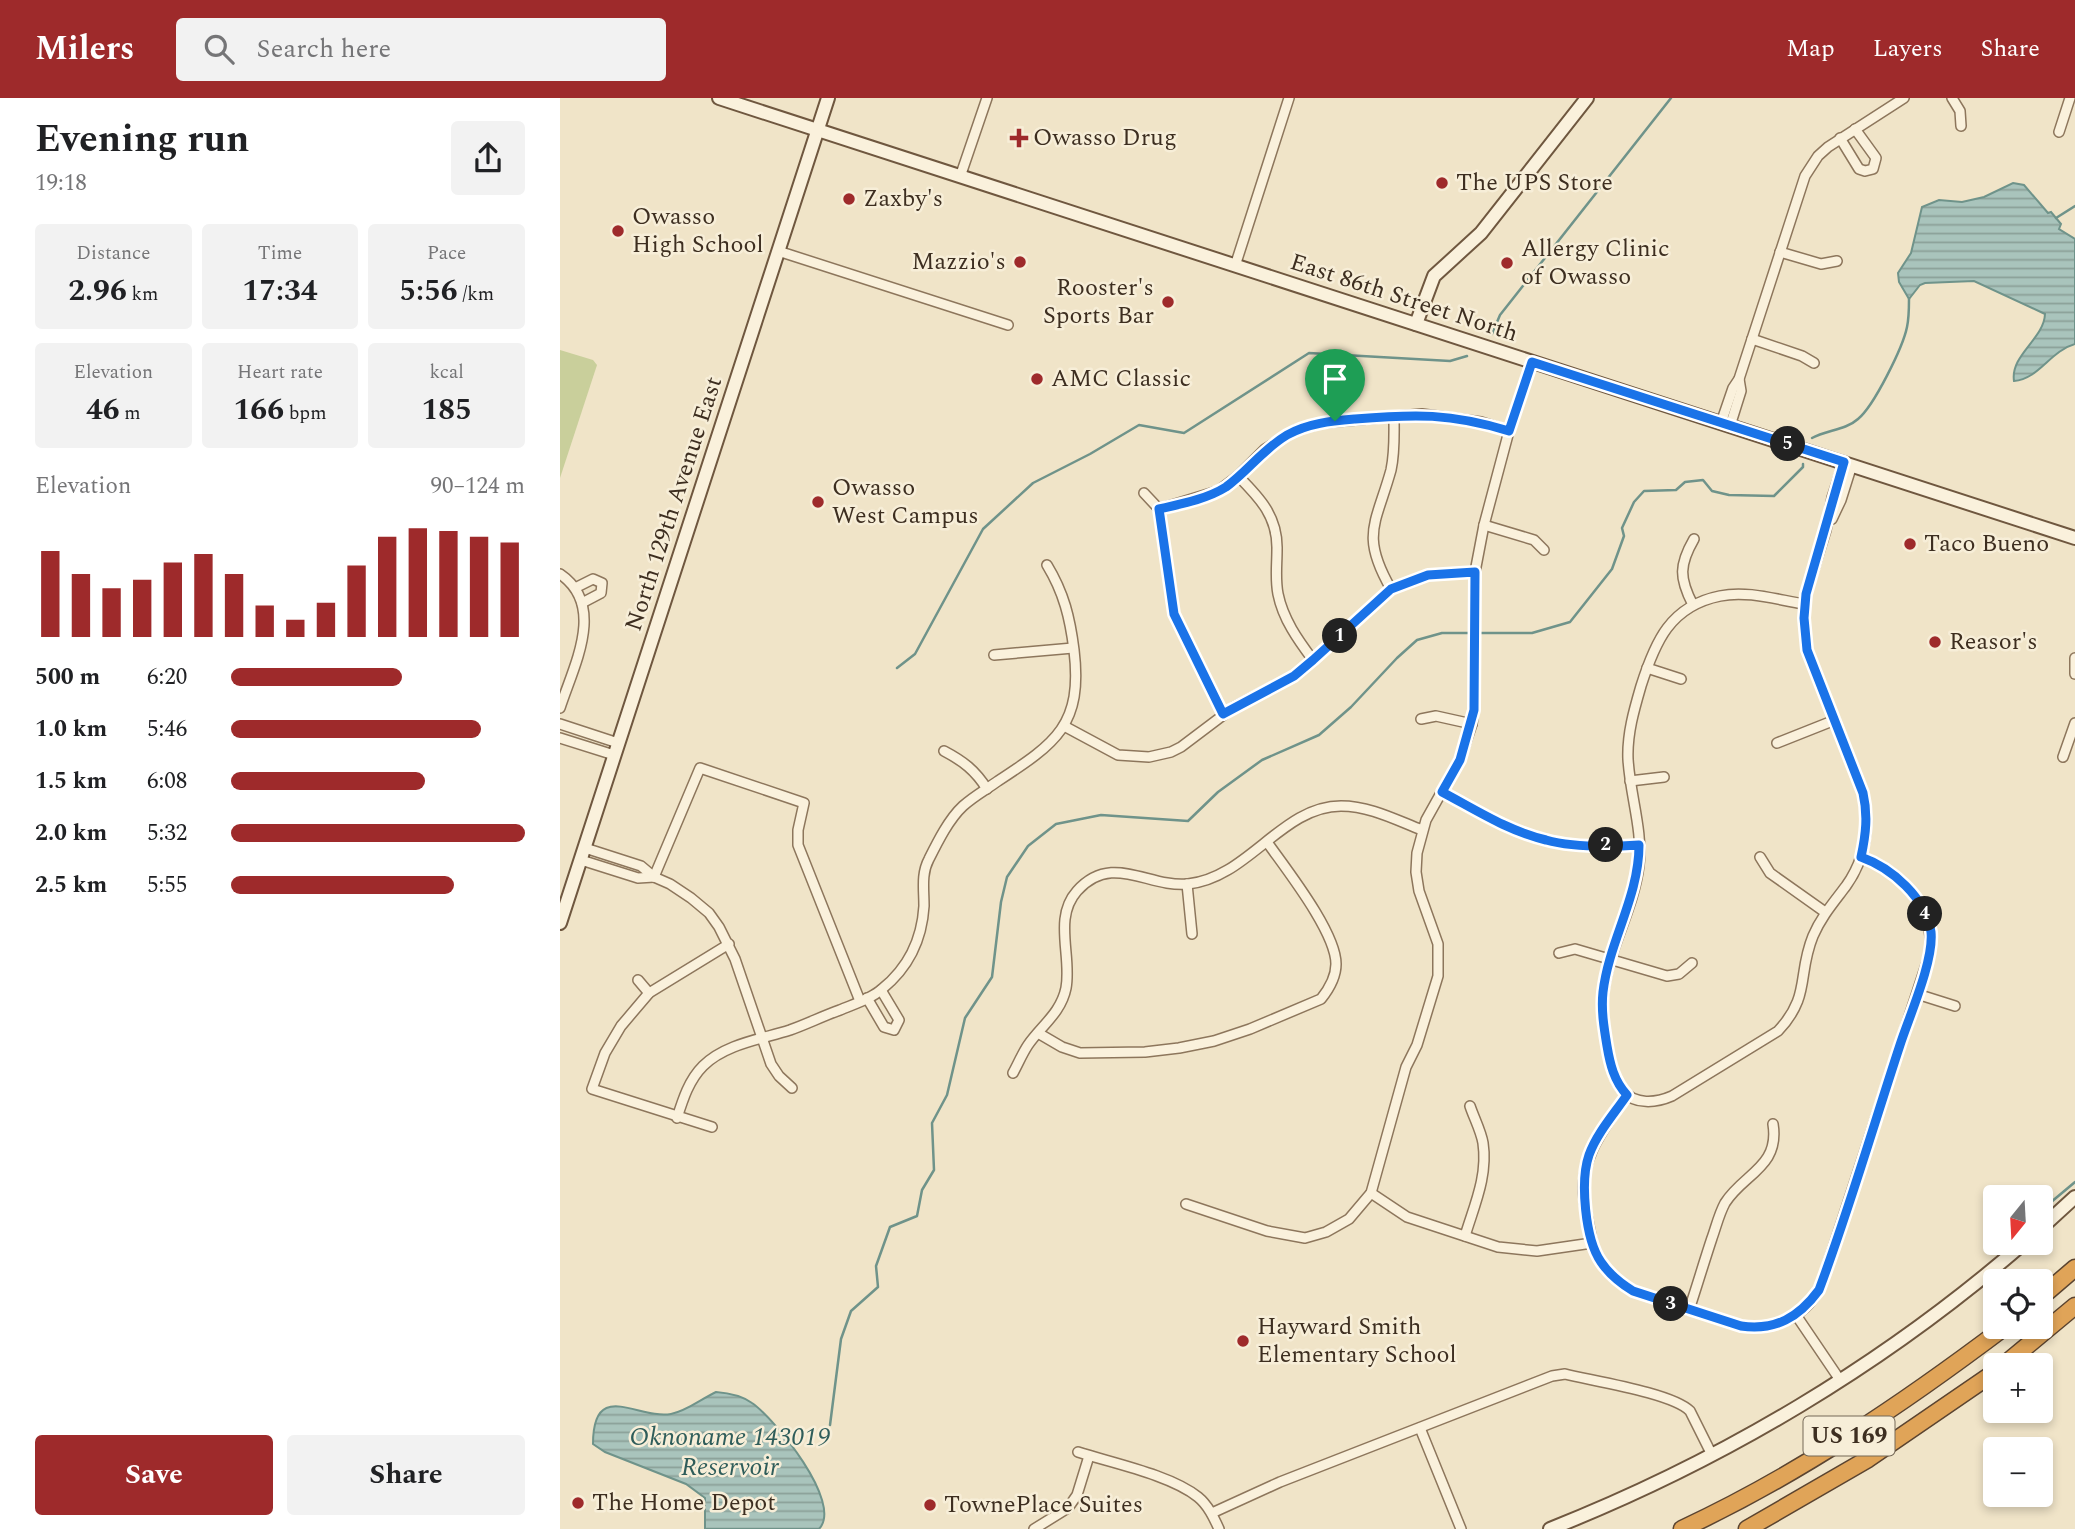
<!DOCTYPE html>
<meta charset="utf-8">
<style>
body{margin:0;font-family:Spectral,serif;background:#f2f2f2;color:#202124;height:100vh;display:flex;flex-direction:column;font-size:26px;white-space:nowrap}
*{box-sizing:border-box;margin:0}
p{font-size:23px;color:#757577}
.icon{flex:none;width:38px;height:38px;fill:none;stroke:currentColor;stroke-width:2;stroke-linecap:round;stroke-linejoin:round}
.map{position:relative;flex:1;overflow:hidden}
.sheet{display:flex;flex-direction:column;background:#fff;width:560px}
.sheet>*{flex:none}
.needle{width:46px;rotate:198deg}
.tools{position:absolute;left:1423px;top:1087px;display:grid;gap:14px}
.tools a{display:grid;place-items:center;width:70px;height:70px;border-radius:7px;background:#fff;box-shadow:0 4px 10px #0003;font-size:35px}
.pin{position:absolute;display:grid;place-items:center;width:60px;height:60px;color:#fff;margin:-72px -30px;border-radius:50% 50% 50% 0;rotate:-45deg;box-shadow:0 0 7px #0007}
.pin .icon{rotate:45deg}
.km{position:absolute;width:35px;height:35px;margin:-18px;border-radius:50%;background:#222;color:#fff;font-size:19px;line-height:35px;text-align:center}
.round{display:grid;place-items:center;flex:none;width:74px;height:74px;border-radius:7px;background:#f2f2f2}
.headline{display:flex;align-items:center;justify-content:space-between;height:119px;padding:0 35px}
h1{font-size:38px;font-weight:700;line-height:52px}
.stats{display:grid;grid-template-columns:repeat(3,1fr);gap:10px;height:119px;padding:7px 35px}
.stats div{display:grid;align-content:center;border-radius:7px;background:#f2f2f2;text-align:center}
.stats b{font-size:30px;font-weight:700}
.stats small{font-size:19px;font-weight:400}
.stats p{font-size:19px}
.chart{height:196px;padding:14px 35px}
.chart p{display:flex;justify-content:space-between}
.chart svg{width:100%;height:126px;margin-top:7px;stroke:#9e2a2b;stroke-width:6}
.cta{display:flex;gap:14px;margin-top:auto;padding:14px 35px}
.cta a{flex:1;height:80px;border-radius:7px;background:#9e2a2b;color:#fff;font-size:28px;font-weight:700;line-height:80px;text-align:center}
.cta a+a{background:#f2f2f2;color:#202124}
ul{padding:0 35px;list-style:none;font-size:23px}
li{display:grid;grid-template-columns:112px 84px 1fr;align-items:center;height:52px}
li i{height:18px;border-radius:9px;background:#9e2a2b}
header{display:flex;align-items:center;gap:42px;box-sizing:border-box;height:98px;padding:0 35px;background:#9e2a2b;color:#fff}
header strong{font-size:33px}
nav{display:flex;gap:38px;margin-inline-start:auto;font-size:24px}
.search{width:490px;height:63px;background:#f2f2f2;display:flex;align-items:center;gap:18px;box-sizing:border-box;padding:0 24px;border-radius:7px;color:#757577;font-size:26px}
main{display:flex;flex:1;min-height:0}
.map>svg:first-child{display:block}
</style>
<header>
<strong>Milers</strong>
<div class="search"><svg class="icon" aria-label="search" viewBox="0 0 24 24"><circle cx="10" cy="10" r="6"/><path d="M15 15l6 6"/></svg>Search here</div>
<nav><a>Map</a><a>Layers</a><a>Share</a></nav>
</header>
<main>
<section class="sheet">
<div class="headline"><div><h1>Evening run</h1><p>19:18</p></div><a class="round"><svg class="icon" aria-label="share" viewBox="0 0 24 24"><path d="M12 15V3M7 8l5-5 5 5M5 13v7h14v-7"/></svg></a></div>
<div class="stats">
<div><p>Distance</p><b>2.96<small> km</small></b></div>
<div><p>Time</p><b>17:34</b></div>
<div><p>Pace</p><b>5:56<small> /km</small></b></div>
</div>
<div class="stats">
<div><p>Elevation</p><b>46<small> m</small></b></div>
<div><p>Heart rate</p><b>166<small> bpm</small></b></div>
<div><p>kcal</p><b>185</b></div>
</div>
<div class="chart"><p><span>Elevation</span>90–124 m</p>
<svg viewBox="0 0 160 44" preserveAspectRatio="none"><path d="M5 44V14M15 44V22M25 44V27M35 44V24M45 44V18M55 44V15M65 44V22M75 44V33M85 44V38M95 44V32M105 44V19M115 44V9M125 44V6M135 44V7M145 44V9M155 44V11"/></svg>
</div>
<ul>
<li><b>500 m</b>6:20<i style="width:58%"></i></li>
<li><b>1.0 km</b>5:46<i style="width:85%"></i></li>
<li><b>1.5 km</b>6:08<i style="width:66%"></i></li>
<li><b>2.0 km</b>5:32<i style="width:100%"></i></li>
<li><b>2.5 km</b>5:55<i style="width:76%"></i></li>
</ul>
<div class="cta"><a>Save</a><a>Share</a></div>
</section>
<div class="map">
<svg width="1515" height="1431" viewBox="0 0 1515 1431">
<defs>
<pattern id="water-rules" width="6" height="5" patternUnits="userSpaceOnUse" patternTransform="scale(1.75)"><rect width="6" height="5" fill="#a9c4bc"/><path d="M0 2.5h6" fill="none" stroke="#8ba098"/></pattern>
</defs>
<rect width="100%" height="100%" fill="#f0e4c8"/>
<polygon fill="#c9cf9b" points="0,252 33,262 37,267 0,380"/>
<g fill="url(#water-rules)" stroke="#6f938a" stroke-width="2">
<path d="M1453,85L1464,87L1488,115L1491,114L1501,126L1499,131L1515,141V246C1490,253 1479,281 1454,283C1450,257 1484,241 1485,216L1414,183L1365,185L1360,187L1349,201L1339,184L1338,175L1351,155L1362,109L1379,102L1402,104L1424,99Z"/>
<path d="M156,1294C169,1295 181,1297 192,1305C214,1320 284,1405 259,1431H145V1400L126,1386L45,1354L33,1346C33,1280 78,1322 111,1316C127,1313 141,1301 156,1294Z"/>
</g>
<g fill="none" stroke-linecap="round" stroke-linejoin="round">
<g stroke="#6f938a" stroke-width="2.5">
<polyline points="1496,120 1515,108"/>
<polyline points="932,236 940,217 1111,0"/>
<path d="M1252,340C1266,332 1286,332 1298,321C1314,308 1343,249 1347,229C1349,220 1349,210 1349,201"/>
<polyline points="337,570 355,556 423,431 473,385 530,356 579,327 624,335 749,255 890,263 907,258"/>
<polyline points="1484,1110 1515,1084"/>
<polyline points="270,1327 281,1241 291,1213 318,1189 316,1168 330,1129 357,1118 362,1092 374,1072 372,1025 387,997 405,920 432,879 441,804 447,779 468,748 496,726 541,717 628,723 658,694 702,662 759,637 791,609 837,560 857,542 882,535 972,535 1010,524 1052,471 1064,438 1062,430 1074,404 1084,393 1116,392 1125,384 1143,382 1152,393 1169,397 1214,398 1243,369 1243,366"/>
</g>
<g stroke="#8d765c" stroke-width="12">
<g id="street">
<polyline points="1392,0 1400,13 1401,28"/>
<polyline points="1499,34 1510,0"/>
<polyline points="1280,40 1299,71 1305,73 1313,71 1316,60 1295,31"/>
<polyline points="400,79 427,0"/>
<polyline points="218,153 448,227"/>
<polyline points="1220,154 1261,166 1277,163"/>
<polyline points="675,168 729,0"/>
<polyline points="1192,241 1242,258 1254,265"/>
<polyline points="1161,325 1173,290 1179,281 1245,78 1258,58 1268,49 1344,0"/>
<polyline points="1170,328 1181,293 1179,281"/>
<path d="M678,378C700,400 718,419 717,452C717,467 715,481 718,496C723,521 738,542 753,562"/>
<polyline points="584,395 599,411 614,516 663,616"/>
<polyline points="599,411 658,393 678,378 705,351 736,332 762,325 862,316 921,324 949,333"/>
<polyline points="1272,421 1281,402 1292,367"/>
<polyline points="924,427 974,442 984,452"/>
<path d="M0,476C47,508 13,569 0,610"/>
<polyline points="15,490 33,481 42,485 41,495 22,505"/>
<path d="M831,491C800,437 816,426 831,372C835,354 834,336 834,318"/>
<path d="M1244,506C1218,502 1187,492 1160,498C1110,508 1095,544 1081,588C1074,612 1067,636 1068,661C1070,697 1083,732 1079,767C1074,810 1050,848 1044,890C1041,910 1044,928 1047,948C1050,963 1052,980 1063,993C1075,1007 1096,1005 1112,998L1218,933C1251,898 1237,877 1253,838C1261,819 1274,804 1286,788C1306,760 1310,727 1303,695L1247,552L1244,520L1246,496L1266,432L1272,400L1284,364"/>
<path d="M1133,507C1119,480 1119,467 1134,441"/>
<polyline points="434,557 513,550"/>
<polyline points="1515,560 1515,576"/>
<polyline points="1087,570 1121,581"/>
<polyline points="861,621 876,618 912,626"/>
<polyline points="0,626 58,645"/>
<polyline points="504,628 558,657 589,659 611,654 621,649 674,609 734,578 753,562 831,491 868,477 915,474"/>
<polyline points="0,640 54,657"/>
<polyline points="1217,645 1275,622"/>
<path d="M384,653C403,663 415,672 427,691"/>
<polyline points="1503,659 1515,625"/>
<polyline points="1070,683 1104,679"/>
<path d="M882,694C916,712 948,733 986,742C1016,750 1049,748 1079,747"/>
<polyline points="25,750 81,768 94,779 110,786 131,800 149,815 159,829 175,861 211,966 219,978 232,990"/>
<polyline points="1200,759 1210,775 1265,814"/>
<polyline points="21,762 78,780 94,779"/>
<polyline points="94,779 140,670 244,705 238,732 238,747 300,903"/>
<polyline points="627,786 632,836"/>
<polyline points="999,855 1015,851 1107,878 1119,876 1132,865"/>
<polyline points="78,882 89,895"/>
<polyline points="1357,896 1395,908"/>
<polyline points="307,900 324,929 334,932 339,922 321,892"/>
<path d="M478,935L502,949L520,955L585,954L619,950L654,943L690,931L761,901C769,891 776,879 776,866C776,834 726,771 707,744"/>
<path d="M453,975C458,966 462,956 468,947C481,928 501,915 506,890C512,858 493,820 517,793C552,754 588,790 628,786C688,780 722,708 781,708C810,708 836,722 862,732"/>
<path d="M117,1020C123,1001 129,982 143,968C165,946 202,941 230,932C247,926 263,918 280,912C294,906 311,901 322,891C348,870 362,841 364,808C364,791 361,776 369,761C378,743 389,721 403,708C414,698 427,691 438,683C496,645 523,627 514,552C510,520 504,495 487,467"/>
<polyline points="152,1029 32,991 45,955 61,928 89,895 169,846"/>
<path d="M811,1095L847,1119L938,1149L977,1153L1032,1145C1040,1167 1053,1181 1073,1193L1181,1228C1215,1233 1249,1218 1262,1184L1370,855C1375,811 1341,773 1301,759"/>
<polyline points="626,1106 707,1133 745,1140 766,1134 789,1121 811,1095 846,969 857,947 878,878 878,846 859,793 856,774 857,755 866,722 900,661 912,626 915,602 915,474 924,427 949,333 972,264"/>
<path d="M905,1138C914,1108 928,1078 923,1045C921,1033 914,1020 910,1008"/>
<path d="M1032,1145C1030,1130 1026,1116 1024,1101C1019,1060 1045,1029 1067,997"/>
<path d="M1129,1212C1137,1188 1144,1164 1152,1140C1156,1129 1159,1116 1165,1105C1183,1076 1220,1069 1213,1026"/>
<polyline points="1236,1217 1280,1282"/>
<polyline points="860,1330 901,1431"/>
<path d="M518,1354C552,1365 611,1377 638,1399C648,1407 654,1420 659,1431"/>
<path d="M652,1415L720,1384L992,1278L1005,1276C1033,1283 1112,1295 1130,1313L1152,1357"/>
<polyline points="474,1431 508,1410 517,1397 529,1358"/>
</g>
</g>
<g stroke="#6f573f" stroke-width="16">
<g id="secondary">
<polyline points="159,0 1515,440"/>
<polyline points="856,226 874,178 921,135 1027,0"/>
<polyline points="0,825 268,0"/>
<polyline points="1480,1131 1515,1099"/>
<path d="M990,1431C1162,1363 1325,1266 1465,1144"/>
</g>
</g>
<g stroke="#5b4430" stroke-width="19">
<g id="highway">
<polyline points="1480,1200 1515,1170"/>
<polyline points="1444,1267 1515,1208"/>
<path d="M1122,1431C1238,1377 1344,1305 1446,1228"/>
<polyline points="1187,1431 1308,1361 1435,1274"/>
</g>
</g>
<use href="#street" stroke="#faf1dc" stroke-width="9"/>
<use href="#secondary" stroke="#faf1dc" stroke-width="12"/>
<use href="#highway" stroke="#e0a458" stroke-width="16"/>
</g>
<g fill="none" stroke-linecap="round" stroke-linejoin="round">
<g stroke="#fff" stroke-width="14">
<path id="route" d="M972,264L1284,364L1246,496L1244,520L1247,552L1303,695C1308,717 1306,736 1301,759C1332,770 1366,800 1371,834C1374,863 1349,919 1340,947C1313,1029 1289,1112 1259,1192C1239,1219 1216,1233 1181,1228L1073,1193C1060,1185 1049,1176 1041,1164C1025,1141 1020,1083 1029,1057C1037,1035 1054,1016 1067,997C1054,983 1050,966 1047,948C1044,930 1041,912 1043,894C1049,843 1079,799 1079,747C1049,749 1015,750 986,742C948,733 916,712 882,694L900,662L914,612L915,474L868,477L831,491L753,562L734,578L663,616L614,516L599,411C621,406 647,401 666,389C688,373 702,352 727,337C748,325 772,323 795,321C855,316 890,315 949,333Z"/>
</g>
<use href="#route" stroke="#1a73e8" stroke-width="9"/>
</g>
<g fill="#9e2a2b" stroke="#f7eed8" stroke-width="2.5">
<path d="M455.5 29.5h7v7h7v7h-7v7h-7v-7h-7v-7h7z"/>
<circle cx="882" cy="85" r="7"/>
<circle cx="289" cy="101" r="7"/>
<circle cx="58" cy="133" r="7"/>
<circle cx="460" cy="164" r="7"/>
<circle cx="947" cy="165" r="7"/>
<circle cx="608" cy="204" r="7"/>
<circle cx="477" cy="281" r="7"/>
<circle cx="258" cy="404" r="7"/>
<circle cx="1350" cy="446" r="7"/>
<circle cx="1375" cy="544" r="7"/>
<circle cx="683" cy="1243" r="7"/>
<circle cx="18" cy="1405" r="7"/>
<circle cx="370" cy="1407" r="7"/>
</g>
<g text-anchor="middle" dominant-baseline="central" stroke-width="5" stroke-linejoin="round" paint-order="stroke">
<rect fill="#f7eed8" stroke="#756857" stroke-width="2" x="1243.5" y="1318.5" width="91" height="39" rx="5"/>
<g font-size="23" font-weight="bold" fill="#3d2e20">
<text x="1289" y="1338">US 169</text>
</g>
<g font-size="24" fill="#3d2e20" stroke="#f7eed8" text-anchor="start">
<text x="473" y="40">Owasso Drug</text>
<text x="896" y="85">The UPS Store</text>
<text x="303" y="101">Zaxby's</text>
<text x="72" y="119">Owasso<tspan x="72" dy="28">High School</tspan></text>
<text x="961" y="151">Allergy Clinic<tspan x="961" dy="28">of Owasso</tspan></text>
<text x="446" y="164" text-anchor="end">Mazzio's</text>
<text x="594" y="190" text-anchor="end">Rooster's<tspan x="594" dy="28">Sports Bar</tspan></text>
<text x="491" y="281">AMC Classic</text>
<text x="272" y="390">Owasso<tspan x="272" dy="28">West Campus</tspan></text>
<text x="1364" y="446">Taco Bueno</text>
<text x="1389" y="544">Reasor's</text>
<text x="697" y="1229">Hayward Smith<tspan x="697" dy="28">Elementary School</tspan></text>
<text x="32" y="1405">The Home Depot</text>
<text x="384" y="1407">TownePlace Suites</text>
</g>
<g font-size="24" fill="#3d2e20" stroke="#f7eed8">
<text transform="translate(844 200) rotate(18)">East 86th Street North</text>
<text transform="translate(114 406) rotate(-72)">North 129th Avenue East</text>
</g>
<g font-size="26" font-style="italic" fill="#2f5d5a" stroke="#f7eed8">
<text x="170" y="1339">Oknoname 143019<tspan x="170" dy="30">Reservoir</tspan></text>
</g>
</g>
</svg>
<div class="tools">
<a><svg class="needle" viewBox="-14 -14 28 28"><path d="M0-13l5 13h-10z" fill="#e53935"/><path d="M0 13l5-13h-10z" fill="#757577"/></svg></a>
<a><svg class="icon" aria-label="locate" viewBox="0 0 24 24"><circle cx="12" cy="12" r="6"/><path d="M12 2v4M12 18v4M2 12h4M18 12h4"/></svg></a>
<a>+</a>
<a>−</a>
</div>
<div class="pin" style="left:775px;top:323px;background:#1e9e55"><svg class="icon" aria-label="arrive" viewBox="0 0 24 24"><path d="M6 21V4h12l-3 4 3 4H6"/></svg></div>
<b class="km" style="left:780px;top:538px">1</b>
<b class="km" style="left:1046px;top:747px">2</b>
<b class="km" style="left:1111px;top:1206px">3</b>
<b class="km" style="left:1365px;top:816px">4</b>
<b class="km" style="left:1228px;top:346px">5</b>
</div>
</main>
